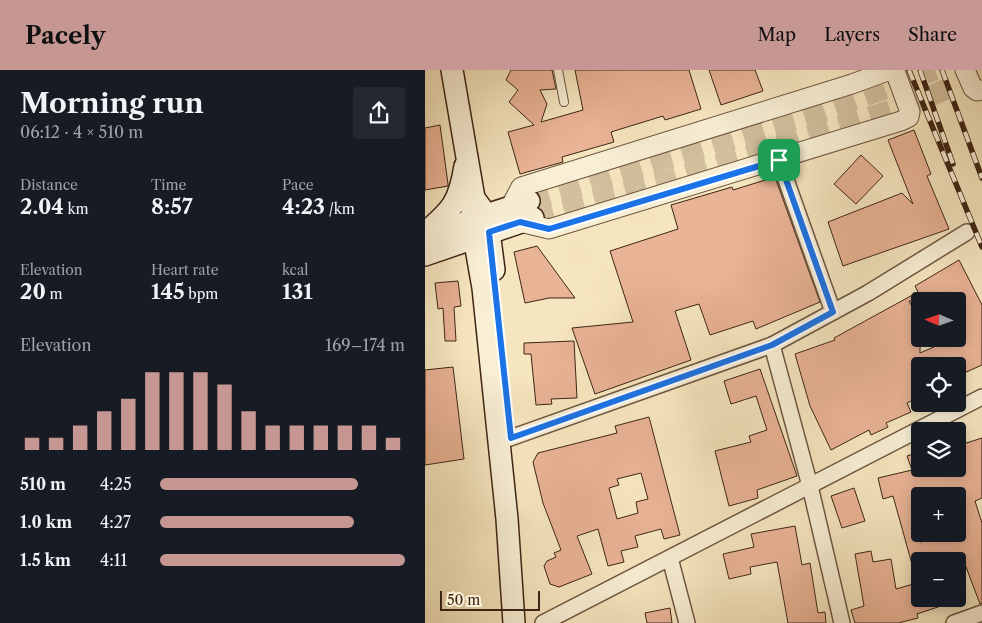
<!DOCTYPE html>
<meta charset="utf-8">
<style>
body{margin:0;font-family:"Libre Caslon Text",serif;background:#242831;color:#f1f3f6;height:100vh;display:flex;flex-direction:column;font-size:19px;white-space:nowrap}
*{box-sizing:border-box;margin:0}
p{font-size:16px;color:#9ea1a6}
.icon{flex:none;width:28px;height:28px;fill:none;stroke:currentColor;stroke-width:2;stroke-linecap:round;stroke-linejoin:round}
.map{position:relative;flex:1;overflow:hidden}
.panel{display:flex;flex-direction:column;background:#171b24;width:425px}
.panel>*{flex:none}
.needle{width:32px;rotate:272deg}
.controls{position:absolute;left:486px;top:222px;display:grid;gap:10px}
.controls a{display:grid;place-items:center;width:55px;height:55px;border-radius:5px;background:#171b24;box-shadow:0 2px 12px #0003;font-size:25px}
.scale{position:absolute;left:15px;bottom:12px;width:100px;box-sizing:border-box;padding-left:5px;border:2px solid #3e2516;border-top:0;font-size:14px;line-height:18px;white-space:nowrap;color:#3e2516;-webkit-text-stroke:4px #f9efd5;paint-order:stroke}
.pin{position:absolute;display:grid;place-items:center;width:42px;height:42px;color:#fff;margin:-21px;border-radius:10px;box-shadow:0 2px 8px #0006}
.round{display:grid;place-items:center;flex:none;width:52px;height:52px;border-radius:5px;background:#242831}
.summary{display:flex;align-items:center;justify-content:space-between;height:85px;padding:0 20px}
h1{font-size:28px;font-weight:700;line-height:38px}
.metrics{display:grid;grid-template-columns:repeat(3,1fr);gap:8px;height:85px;padding:5px 20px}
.metrics div{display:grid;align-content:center}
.metrics b{font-size:21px;font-weight:700}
.metrics small{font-size:14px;font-weight:400}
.metrics p{font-size:14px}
.chart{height:140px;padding:10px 20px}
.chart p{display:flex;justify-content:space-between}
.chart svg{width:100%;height:90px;margin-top:5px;stroke:#c59692;stroke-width:6}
ul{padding:0 20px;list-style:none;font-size:16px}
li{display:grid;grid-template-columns:80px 60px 1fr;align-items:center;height:38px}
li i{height:12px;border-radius:6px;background:#c59692}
header{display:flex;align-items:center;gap:30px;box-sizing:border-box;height:70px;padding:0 25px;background:#c59692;color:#111}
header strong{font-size:24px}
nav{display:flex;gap:28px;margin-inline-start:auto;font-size:18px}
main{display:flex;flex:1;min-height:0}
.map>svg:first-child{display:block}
</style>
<header>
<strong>Pacely</strong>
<nav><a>Map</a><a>Layers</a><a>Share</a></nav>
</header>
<main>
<section class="panel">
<div class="summary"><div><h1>Morning run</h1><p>06:12 · 4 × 510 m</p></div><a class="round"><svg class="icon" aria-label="share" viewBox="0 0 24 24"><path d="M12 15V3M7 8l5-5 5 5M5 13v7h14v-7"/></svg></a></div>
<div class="metrics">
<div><p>Distance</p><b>2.04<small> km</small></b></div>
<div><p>Time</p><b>8:57</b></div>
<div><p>Pace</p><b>4:23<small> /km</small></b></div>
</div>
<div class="metrics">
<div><p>Elevation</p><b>20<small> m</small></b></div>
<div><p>Heart rate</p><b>145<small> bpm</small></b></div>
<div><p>kcal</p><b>131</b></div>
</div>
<div class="chart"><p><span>Elevation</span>169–174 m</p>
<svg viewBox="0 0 160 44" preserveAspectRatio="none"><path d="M5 44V38M15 44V38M25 44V32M35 44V25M45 44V19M55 44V6M65 44V6M75 44V6M85 44V12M95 44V25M105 44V32M115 44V32M125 44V32M135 44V32M145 44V32M155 44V38"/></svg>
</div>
<ul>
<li><b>510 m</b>4:25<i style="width:81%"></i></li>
<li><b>1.0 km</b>4:27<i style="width:79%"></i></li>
<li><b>1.5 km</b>4:11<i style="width:100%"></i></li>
</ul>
</section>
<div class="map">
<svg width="557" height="553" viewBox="0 0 557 553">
<rect width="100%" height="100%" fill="#f6e6bf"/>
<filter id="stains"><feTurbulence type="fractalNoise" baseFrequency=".004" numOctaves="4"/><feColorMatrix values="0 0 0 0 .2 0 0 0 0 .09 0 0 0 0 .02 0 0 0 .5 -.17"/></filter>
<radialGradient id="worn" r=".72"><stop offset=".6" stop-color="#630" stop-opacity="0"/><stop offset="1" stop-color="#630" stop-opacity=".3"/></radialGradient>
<g fill="#e9b395" stroke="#3e2516" fill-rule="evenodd">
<polygon points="86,0 127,0 131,19 115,20 122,34 116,52 158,40 150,0 264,0 276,39 240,50 238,46 186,62 189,72 137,87 138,92 95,104 83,62 109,55 84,32 93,20 81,10"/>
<polygon points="284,0 330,0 338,21 296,35"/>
<polygon points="15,55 23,114 23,116 0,120 0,58"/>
<polygon points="489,60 506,104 502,106 524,159 418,196 403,152 477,123 488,134 463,70"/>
<polygon points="436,85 458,106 431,134 409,114"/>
<polygon points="350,107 395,232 331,259 328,251 285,265 274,234 250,241 266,290 170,324 147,258 208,252 185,181 253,159 246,135 307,117 308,120"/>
<polygon points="112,176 150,228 124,228 100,233 89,182"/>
<path d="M534,190L557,235V295L539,303L536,296H495V327L482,333L486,342L461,353L463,357L446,365L444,360L406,380L385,336L370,284L410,270L409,268L493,222L490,216ZM484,231H532V269H527L495,283V251Z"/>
<polygon points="33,211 36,236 29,237 31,271 20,271 18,238 13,239 10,213"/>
<polygon points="149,271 152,328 126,329 127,334 111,335 106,284 99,284 99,273"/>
<polygon points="28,297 39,389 0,395 0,300"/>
<polygon points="335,299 372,406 332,420 333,428 304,436 290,381 326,372 324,366 342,360 331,326 306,334 299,311"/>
<path d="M224,347L255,465L239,469L236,459L210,466L213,477L196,481L199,492L183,496L173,459L152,466L167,504L134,517L125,514L119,496L122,491L131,487L129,483L136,480L118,433L108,392L113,383L192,363L190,356ZM216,403L223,429L211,432L213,443L192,449L184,418L194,415L192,409Z"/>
<path d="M557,368V428L550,431L557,453V534H555L538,489L528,491H495V511L492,512L468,426L458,429L453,408L487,400L482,386L495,382V399H532V376ZM488,426H532V464H524L495,472V454Z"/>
<polygon points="429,418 440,451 417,458 406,426"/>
<polygon points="370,456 377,495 385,493 393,543 400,542 401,553 363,553 352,492 325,497 326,504 304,509 298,484 329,477 326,464"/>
<polygon points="446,481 448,492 466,489 471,519 495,512 495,529 531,529 531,531 492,544 493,548 473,553 430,553 426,540 439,536 430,484"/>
<polygon points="245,538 247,553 222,553 220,543"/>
</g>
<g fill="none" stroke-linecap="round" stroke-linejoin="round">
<g stroke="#d1bf9d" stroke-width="21" stroke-dasharray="21 11" stroke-linecap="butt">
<polyline points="104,131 396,42 510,0"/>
<polyline points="108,148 248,109 401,61 489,33 557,4"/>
</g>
<g stroke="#6c5540" stroke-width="10">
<polyline id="service" points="133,0 139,32"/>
</g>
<g stroke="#6c5540" stroke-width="18">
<g id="minor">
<polyline points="354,90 408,242"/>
<polyline points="347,275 385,416 417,553"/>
<polyline points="74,372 347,275 443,223 542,162"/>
<polyline points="245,488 262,553"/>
<polyline points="118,553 557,327"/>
<polyline points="529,553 557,543"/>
</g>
</g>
<g stroke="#6c5540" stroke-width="21">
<g id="tertiary">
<polyline points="540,0 548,18 552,21 557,20"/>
<polyline points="86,136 96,117 427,14 465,0 471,4 485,42 484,47 476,51 124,159 95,152"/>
</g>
</g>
<g stroke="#3e2516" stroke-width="24">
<g id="secondary">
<polyline points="27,0 49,128 46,150 58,218 82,449 89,553"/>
<polyline points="49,128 62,146 69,200"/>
<path d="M0,163C27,140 34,133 40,96"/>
<polyline points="0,170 46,150 104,131"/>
<polyline points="0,185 108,148"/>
</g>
</g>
<use href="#service" stroke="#f9efd5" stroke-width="8"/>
<use href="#minor" stroke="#f9efd5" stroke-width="15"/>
<use href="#tertiary" stroke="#f9efd5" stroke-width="19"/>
<use href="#secondary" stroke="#f9efd5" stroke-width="21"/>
<g stroke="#3e2516" stroke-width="5.5">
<g id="rail">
<polyline points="484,0 557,177"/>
<polyline points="495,0 528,94"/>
<polyline points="517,0 557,108"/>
</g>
</g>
<use href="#rail" stroke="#f9efd5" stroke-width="4" stroke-dasharray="11" stroke-linecap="butt"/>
</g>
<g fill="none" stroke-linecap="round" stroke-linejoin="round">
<g stroke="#fff" stroke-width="10">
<polygon id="route" points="354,90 408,242 347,275 86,368 64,162 95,152 124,159"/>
</g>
<use href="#route" stroke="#1a73e8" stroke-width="6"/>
</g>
<rect width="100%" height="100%" filter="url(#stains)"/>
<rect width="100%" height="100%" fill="url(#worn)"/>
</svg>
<div class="controls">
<a><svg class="needle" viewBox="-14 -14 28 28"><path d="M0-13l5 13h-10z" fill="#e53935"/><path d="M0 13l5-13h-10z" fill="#9ea1a6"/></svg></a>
<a><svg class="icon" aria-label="locate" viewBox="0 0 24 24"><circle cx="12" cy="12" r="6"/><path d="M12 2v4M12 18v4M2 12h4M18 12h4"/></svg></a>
<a><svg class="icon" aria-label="layers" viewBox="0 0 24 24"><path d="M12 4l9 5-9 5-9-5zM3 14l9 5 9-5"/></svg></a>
<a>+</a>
<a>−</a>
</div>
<div class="scale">50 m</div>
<div class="pin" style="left:354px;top:90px;background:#1e9e55"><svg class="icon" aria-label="arrive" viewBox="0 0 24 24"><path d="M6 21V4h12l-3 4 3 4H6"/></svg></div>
</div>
</main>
